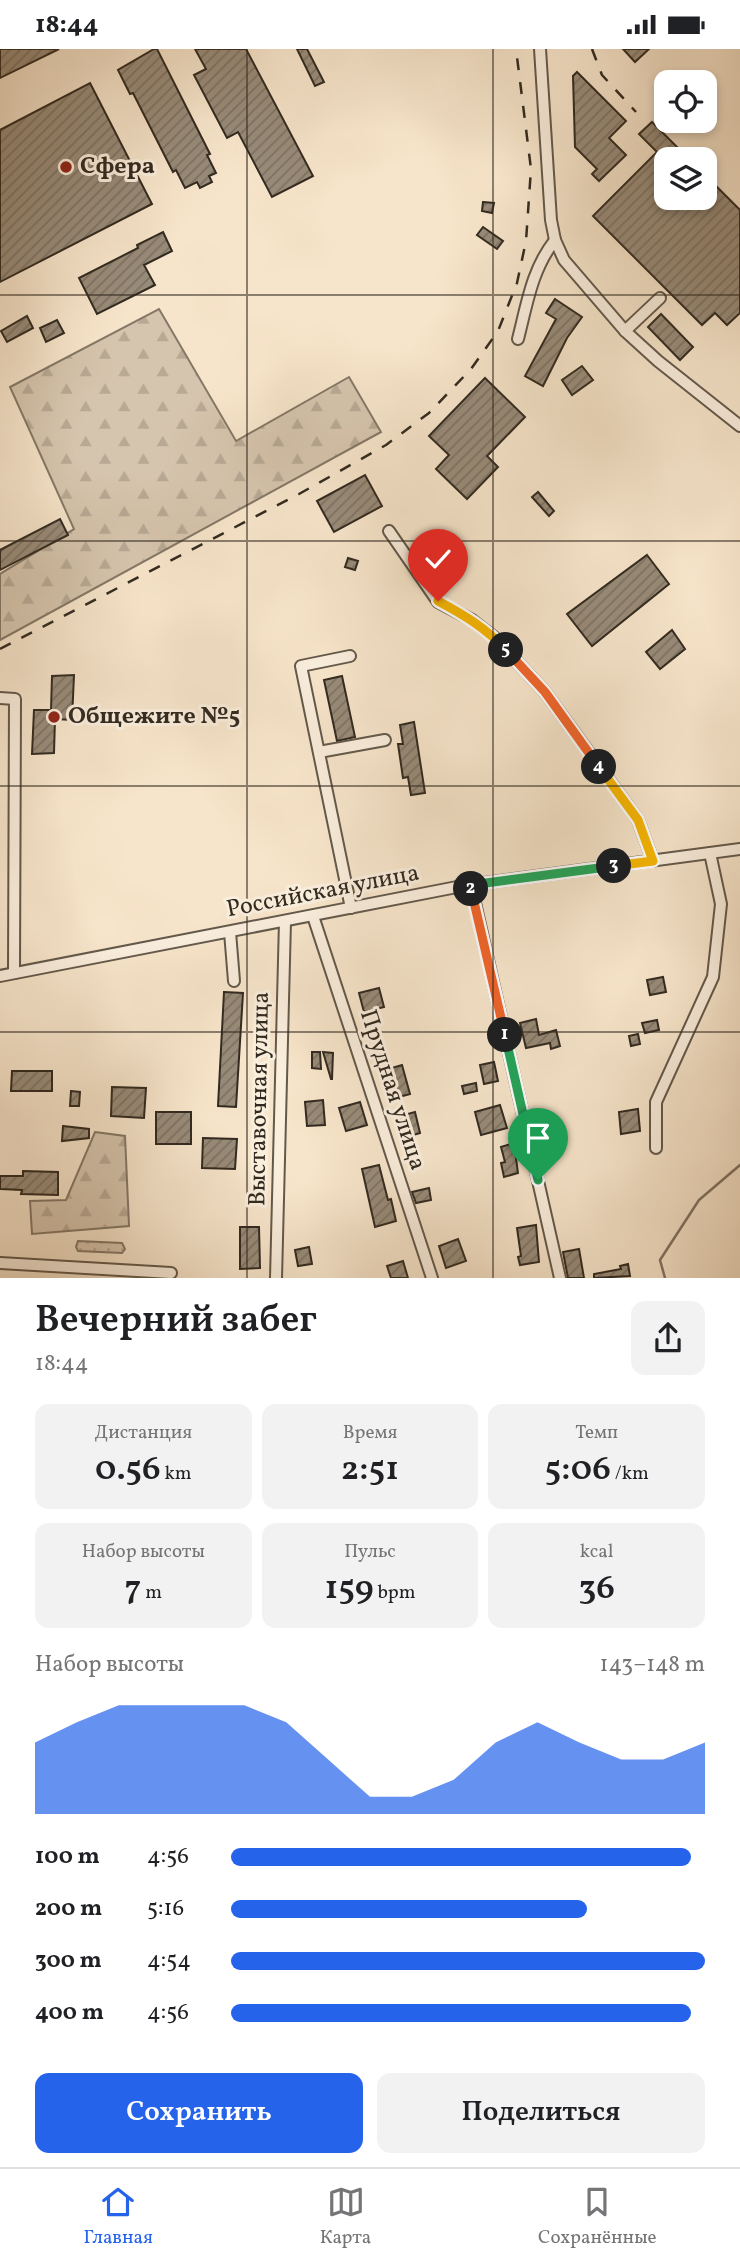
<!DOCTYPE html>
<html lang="ru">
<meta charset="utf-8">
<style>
body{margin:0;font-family:Vollkorn,serif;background:#f2f2f2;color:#202124;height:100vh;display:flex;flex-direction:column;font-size:26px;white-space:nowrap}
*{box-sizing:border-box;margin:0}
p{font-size:23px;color:#757577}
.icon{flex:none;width:38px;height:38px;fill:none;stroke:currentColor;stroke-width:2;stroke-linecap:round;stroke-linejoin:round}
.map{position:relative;height:1229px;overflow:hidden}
.sheet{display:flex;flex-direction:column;background:#fff;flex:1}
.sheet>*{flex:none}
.fabs{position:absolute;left:654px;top:21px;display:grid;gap:14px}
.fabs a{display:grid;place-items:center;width:63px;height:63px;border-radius:14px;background:#fff;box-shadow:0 4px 10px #0003;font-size:35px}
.pin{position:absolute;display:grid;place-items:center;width:60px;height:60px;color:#fff;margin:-72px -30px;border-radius:50% 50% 50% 0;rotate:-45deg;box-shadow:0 0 7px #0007}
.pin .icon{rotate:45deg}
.km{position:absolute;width:35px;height:35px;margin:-18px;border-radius:50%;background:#222;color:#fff;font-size:19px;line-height:35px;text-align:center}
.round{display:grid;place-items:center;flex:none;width:74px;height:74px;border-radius:14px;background:#f2f2f2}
.summary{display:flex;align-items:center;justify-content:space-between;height:119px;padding:0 35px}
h1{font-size:38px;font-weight:600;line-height:52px}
.stats{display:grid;grid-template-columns:repeat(3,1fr);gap:10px;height:119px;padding:7px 35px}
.stats div{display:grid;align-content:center;border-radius:14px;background:#f2f2f2;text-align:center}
.stats b{font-size:35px;font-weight:600}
.stats small{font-size:19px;font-weight:400}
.stats p{font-size:19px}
.chart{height:196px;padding:14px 35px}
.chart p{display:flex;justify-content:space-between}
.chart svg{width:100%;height:126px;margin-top:7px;fill:#2563eb;opacity:.7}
.action{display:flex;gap:14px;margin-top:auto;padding:14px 35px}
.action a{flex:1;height:80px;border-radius:14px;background:#2563eb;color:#fff;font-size:28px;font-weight:600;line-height:80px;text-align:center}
.action a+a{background:#f2f2f2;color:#202124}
ul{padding:0 35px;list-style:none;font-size:23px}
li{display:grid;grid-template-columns:112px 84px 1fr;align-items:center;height:52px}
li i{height:18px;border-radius:9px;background:#2563eb}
.status{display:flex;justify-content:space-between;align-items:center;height:49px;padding:0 35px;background:#fff;direction:ltr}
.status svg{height:19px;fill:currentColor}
.tabs{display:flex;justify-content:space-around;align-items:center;height:98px;border-top:2px solid #e0e0e0;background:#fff;font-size:19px;color:#757577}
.tabs a{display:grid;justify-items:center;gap:4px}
.tabs .active{color:#2563eb}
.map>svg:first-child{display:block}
</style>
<div class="status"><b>18:44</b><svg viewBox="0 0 49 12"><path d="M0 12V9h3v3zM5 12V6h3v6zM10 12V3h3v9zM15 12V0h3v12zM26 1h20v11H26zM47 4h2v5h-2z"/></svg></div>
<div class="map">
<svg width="740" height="1229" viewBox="0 0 740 1229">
<defs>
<pattern id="grass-dots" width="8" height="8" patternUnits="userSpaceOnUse" patternTransform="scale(1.75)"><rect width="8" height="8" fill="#d6c5ae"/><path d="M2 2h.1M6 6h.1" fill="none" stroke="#b8a995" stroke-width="1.8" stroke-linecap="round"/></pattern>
<pattern id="forest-firs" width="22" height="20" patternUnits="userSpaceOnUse" patternTransform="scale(1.75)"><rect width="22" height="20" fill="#d6c5ae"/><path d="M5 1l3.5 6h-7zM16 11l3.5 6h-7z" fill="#b8a995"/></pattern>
<pattern id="building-hatch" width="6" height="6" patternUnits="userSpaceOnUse" patternTransform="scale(1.75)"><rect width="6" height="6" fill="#988b79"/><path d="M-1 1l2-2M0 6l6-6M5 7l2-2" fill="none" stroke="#7d7263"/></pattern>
</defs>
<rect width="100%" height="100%" fill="#f7e5cb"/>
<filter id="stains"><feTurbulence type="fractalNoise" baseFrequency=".00286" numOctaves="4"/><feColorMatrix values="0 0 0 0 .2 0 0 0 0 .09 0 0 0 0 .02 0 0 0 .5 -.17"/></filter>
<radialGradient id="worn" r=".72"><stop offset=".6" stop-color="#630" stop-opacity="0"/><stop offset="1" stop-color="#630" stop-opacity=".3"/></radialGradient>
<polygon fill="url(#grass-dots)" stroke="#847867" stroke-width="2" points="78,1192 122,1194 125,1200 122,1204 78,1202 76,1198"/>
<g fill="url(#forest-firs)" stroke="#847867" stroke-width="2">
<polygon points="159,260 236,392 349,328 381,383 0,591 0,525 74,480 10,338"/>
<polygon points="95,1083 125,1087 129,1177 32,1185 30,1152 66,1151"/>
</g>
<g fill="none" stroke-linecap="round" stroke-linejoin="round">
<polyline stroke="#807464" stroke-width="2.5" points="665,1229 660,1211 699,1151 740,1116"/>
</g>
<g fill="url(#building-hatch)" stroke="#322a20" stroke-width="2">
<polygon points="0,0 59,0 0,29"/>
<polygon points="154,0 157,0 210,105 207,106 216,124 209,127 212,133 200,139 197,133 185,139 176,121 173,123 133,44 130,45 118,21"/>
<polygon points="195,0 246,0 313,127 272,148 238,83 227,89 194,26 206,20"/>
<polygon points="297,0 307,0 324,33 315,37"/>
<polygon points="623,0 649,0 635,13"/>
<polygon points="577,23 626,72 609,89 626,106 599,132 592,125 597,120 575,98 573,27"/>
<polygon points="90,34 152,155 0,233 0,81"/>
<polygon points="652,73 689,110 667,110 667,149 705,149 705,126 740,161 740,264 727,276 715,264 702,276 593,167 657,103 639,85"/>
<polygon points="483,153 494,154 492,164 482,162"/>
<polygon points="483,178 503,192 497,200 477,186"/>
<polygon points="163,183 172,202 144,216 155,236 97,265 79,229 138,199 137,196"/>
<polygon points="555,250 582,268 567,289 543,337 525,327 556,270 546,264"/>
<polygon points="661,265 693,298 680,311 648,278"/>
<polygon points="27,267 33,279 7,293 1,282"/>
<polygon points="57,271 64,284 46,293 40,279"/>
<polygon points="582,317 593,331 572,346 562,331"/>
<polygon points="485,329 525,368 487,407 498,418 467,450 436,420 449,406 429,387"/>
<polygon points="365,426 382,457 334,483 317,452"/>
<polygon points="538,443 554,462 549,467 532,448"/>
<polygon points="60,470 68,486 0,521 0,501"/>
<polygon points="647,506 669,535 592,597 567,565"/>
<polygon points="348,509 358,512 355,521 345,518"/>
<polygon points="672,581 685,600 660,620 646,603"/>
<polygon points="74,626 72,671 55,670 54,704 32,705 34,661 51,661 52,627"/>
<polygon points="342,627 355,688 337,692 324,631"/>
<polygon points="414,673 425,744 411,746 408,728 403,729 398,695 403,695 400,676"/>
<polygon points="663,928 666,943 650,946 647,931"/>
<polygon points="379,939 384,958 364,963 359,944"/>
<polygon points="224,943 243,944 236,1058 218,1057"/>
<polygon points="536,970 539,986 556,981 560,997 551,1000 550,994 526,999 520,974"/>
<polygon points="657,971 659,981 645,984 642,974"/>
<polygon points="638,985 640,995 631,997 629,987"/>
<polygon points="312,1003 320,1003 321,1020 312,1019"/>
<polygon points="323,1003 333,1004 332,1030 331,1030"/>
<polygon points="494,1013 498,1032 484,1035 480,1016"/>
<polygon points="402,1016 410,1045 399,1048 396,1036 387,1038 382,1022"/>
<polygon points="12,1022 52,1022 52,1042 11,1042"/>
<polygon points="476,1034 477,1042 464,1045 462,1037"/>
<polygon points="112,1038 146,1039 144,1069 111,1067"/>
<polygon points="71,1042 80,1043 79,1057 70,1057"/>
<polygon points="323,1051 325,1076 307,1077 305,1053"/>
<polygon points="360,1053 367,1076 346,1082 339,1059"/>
<polygon points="500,1056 507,1079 481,1086 475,1063"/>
<polygon points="638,1060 640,1082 621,1085 619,1063"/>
<rect x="156" y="1063" width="35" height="32"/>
<polygon points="415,1063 420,1084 403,1089 397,1068"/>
<polygon points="63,1077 89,1080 89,1089 62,1092"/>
<polygon points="203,1089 237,1090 235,1120 202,1119"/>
<polygon points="514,1094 518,1124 504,1128 501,1114 505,1113 501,1098"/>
<polygon points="379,1116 388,1151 391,1150 396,1172 375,1178 362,1120"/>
<polygon points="23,1122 58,1123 58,1146 21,1145 22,1141 0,1140 0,1127 23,1127"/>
<polygon points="429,1139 431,1151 416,1154 412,1143"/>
<polygon points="536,1176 539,1213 520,1216 518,1208 521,1207 517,1179"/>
<polygon points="240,1178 259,1178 260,1219 240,1220"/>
<polygon points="458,1190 466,1212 446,1219 439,1197"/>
<polygon points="309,1198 312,1215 298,1217 295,1201"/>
<polygon points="579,1200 584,1229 568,1229 563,1203"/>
<polygon points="403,1212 408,1229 391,1229 387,1217"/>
<polygon points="628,1215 630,1227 594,1229 594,1225 621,1220 620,1217"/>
</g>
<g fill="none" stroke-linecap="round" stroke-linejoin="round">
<g stroke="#63594b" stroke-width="14">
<g id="minor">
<polyline points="540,0 551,171 555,191 564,211 625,282 658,312 740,377"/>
<polyline points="625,282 660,249"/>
<path d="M518,290C527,255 532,220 555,191"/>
<polyline points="389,482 438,553 472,571 494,588 545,643 638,771 653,812"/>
<polyline points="350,607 301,617 351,859"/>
<polyline points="0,649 15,650 14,924"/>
<polyline points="319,703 385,691"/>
<polyline points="471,836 560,1229"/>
<polyline points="313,867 432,1229"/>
<polyline points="230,883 234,932"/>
<polyline points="0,927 462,837 740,800"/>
<polyline points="656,1099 656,1053 713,928 721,855 710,804"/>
<polyline points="0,1214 171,1224"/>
<polyline points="276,1229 285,872"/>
</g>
</g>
<use href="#minor" stroke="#faeedd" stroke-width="10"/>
<g stroke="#322a20" stroke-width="2.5" stroke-dasharray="12 12" stroke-linecap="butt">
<polyline points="592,0 602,26 636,63"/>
<polyline points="0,600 299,445 386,396 429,364 471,320 498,282 517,234 526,192 531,120 516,0"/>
</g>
</g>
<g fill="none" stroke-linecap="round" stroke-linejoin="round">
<g stroke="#fff" stroke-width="14">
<polyline id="split-1" points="505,986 538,1131"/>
</g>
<g stroke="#fff" stroke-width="14">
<polyline id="split-2" points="471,840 505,986"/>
</g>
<g stroke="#fff" stroke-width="14">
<polyline id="split-3" points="471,840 471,836 614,817"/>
</g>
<g stroke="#fff" stroke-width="14">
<polyline id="split-4" points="599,718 638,771 653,812 614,817"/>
</g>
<g stroke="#fff" stroke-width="14">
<polyline id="split-5" points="506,601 545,643 599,718"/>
</g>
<g stroke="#fff" stroke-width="14">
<path id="split-6" d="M438,552C464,566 486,579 506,601"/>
</g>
<use href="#split-1" stroke="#22a559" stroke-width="9"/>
<use href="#split-2" stroke="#f0652b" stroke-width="9"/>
<use href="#split-3" stroke="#22a559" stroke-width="9"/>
<use href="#split-4" stroke="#f5b400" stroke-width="9"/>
<use href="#split-5" stroke="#f0652b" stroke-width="9"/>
<use href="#split-6" stroke="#f5b400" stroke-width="9"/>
</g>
<path fill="none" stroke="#322a20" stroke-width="2" stroke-opacity="0.55" d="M247,0V1229M493,0V1229M0,246H740M0,492H740M0,737H740M0,983H740"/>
<g fill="#8f2418" stroke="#faeedd" stroke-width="2.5">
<circle cx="66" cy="118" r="7"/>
<circle cx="54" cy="668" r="7"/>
</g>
<g text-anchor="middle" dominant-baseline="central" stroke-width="6" stroke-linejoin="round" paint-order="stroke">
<g font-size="24" font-weight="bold" fill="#322a20" stroke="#faeedd" text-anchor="start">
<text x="80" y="118">Сфера</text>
<text x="68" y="668">Общежите №5</text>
</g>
<g font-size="24" fill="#322a20" stroke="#faeedd">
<text transform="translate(323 843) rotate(-11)">Российская улица</text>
<text transform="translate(392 1041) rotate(72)">Прудная улица</text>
<text transform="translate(260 1050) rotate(-89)">Выставочная улица</text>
</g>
</g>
<rect width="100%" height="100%" filter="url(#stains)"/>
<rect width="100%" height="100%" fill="url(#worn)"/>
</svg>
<div class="fabs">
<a><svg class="icon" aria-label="locate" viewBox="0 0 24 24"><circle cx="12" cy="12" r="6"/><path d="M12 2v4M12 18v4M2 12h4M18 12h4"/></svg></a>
<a><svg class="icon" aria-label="layers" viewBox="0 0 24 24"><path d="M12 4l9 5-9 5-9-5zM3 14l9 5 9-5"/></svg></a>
</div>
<div class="pin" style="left:538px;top:1131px;background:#1e9e55"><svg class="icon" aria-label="arrive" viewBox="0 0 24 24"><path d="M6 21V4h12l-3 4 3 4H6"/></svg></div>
<div class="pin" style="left:438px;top:552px;background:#d93025"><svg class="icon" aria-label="check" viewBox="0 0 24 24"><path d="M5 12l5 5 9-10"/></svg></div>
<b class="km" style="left:505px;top:986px">1</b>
<b class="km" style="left:471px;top:840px">2</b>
<b class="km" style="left:614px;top:817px">3</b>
<b class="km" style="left:599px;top:718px">4</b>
<b class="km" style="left:506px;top:601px">5</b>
</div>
<section class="sheet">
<div class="summary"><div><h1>Вечерний забег</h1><p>18:44</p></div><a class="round"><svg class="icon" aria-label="share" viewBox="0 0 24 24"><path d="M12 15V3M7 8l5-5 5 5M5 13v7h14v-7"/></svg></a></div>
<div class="stats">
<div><p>Дистанция</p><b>0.56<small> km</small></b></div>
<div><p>Время</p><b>2:51</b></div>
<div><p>Темп</p><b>5:06<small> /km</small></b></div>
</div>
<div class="stats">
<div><p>Набор высоты</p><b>7<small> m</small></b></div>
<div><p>Пульс</p><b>159<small> bpm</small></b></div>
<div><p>kcal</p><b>36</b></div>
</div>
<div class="chart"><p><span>Набор высоты</span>143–148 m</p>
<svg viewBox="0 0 160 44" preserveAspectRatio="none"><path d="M0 44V19L10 12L20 6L30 6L40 6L50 6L60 12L70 25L80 38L90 38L100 32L110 19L120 12L130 19L140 25L150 25L160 19V44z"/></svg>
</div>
<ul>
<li><b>100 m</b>4:56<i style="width:97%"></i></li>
<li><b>200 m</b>5:16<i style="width:75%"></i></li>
<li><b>300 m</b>4:54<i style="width:100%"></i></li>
<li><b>400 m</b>4:56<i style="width:97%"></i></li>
</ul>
<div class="action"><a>Сохранить</a><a>Поделиться</a></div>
</section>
<nav class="tabs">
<a class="active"><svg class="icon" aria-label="home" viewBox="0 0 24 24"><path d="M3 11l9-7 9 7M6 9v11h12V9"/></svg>Главная</a>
<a><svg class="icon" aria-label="map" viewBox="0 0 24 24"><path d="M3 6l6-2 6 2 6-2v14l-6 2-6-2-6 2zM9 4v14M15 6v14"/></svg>Карта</a>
<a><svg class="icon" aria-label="saved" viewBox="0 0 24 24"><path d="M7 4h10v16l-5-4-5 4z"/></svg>Сохранённые</a>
</nav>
